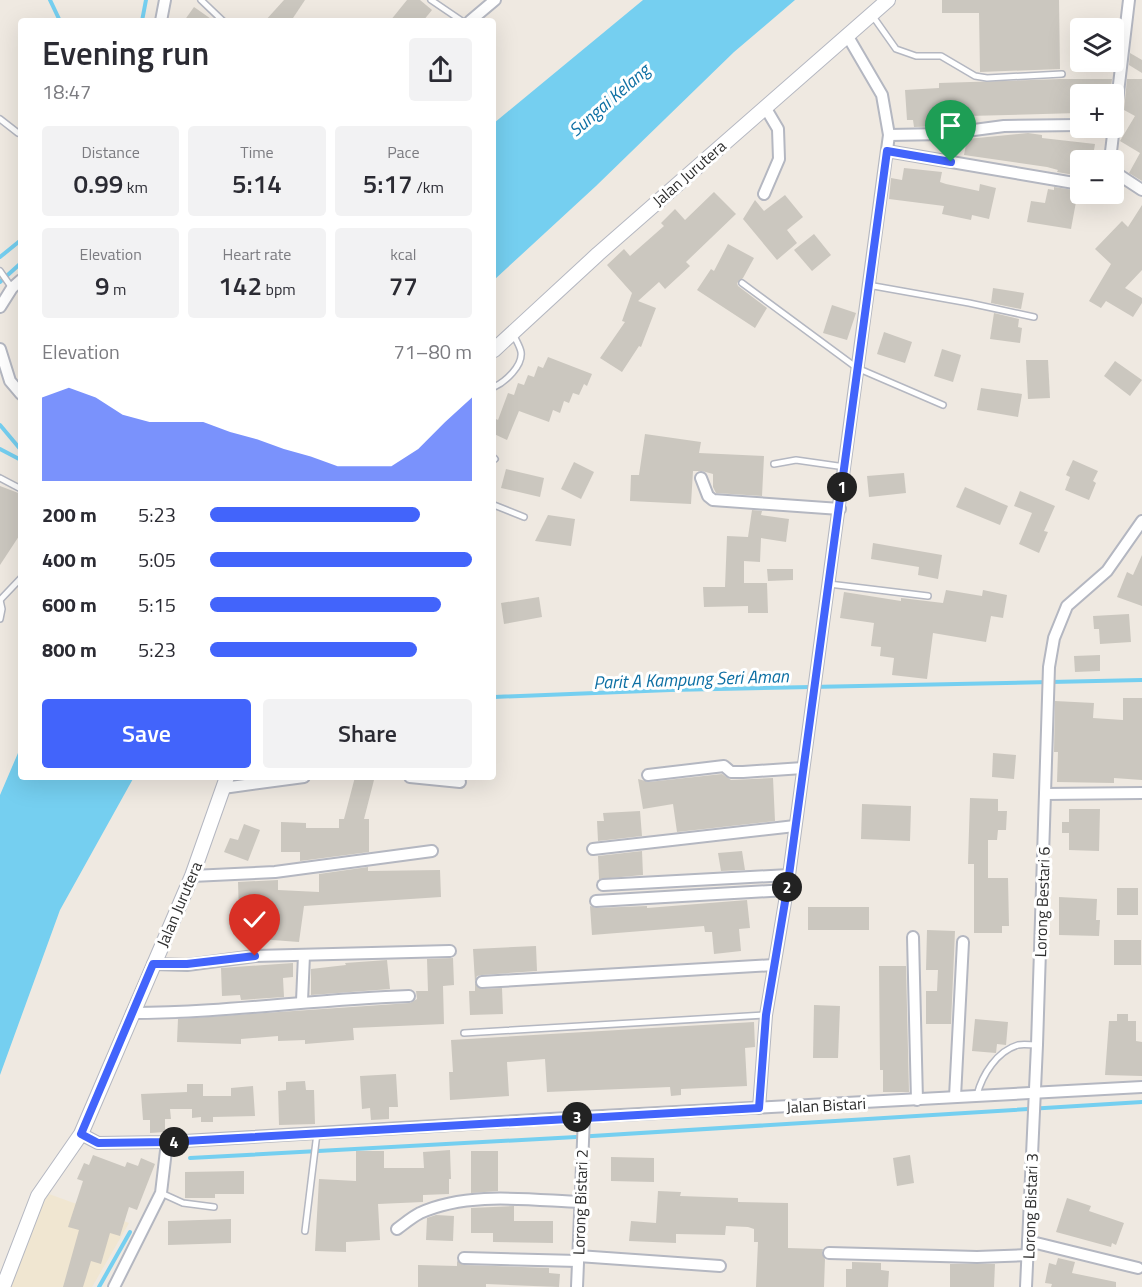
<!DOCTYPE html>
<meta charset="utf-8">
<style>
body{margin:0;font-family:"Titillium Web",sans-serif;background:#f2f2f3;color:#2b2b33;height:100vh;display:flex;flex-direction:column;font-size:22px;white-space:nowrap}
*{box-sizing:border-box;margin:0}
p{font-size:20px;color:#7c7c81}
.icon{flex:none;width:33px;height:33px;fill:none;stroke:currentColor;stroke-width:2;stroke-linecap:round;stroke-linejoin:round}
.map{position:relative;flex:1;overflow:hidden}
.sheet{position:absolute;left:18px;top:18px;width:478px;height:762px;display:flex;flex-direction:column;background:#fff;border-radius:6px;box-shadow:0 6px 24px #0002}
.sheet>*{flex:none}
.tools{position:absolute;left:1070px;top:18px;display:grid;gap:12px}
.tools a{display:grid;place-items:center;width:54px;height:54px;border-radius:6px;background:#fff;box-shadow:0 6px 24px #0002;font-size:30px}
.pin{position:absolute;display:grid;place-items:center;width:51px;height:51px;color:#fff;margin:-62px -26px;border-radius:50% 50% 50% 0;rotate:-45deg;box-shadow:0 0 6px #0007}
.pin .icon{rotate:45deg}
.km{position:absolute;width:30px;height:30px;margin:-15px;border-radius:50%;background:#222;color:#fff;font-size:16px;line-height:30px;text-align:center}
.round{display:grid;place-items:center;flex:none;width:63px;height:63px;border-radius:6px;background:#f2f2f3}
.head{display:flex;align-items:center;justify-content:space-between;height:102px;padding:0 24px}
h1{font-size:33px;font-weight:600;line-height:45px}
.metrics{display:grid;grid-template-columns:repeat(3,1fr);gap:9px;height:102px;padding:6px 24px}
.metrics div{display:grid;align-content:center;border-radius:6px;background:#f2f2f3;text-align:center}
.metrics b{font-size:26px;font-weight:600}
.metrics small{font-size:16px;font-weight:400}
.metrics p{font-size:16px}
.chart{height:168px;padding:12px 24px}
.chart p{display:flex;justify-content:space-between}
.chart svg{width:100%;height:108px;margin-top:6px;fill:#4264fb;opacity:.7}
.primary-button{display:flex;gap:12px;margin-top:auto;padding:12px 24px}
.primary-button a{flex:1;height:69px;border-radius:6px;background:#4264fb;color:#fff;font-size:24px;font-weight:600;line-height:69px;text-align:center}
.primary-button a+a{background:#f2f2f3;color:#2b2b33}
ul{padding:0 24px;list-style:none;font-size:20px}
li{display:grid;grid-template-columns:96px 72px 1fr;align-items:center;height:45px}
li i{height:15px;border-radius:8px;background:#4264fb}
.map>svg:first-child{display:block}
</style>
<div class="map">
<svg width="1142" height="1287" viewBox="0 0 1142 1287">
<rect width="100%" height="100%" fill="#efe9e1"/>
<polygon fill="#f0e6d1" points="49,1194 129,1223 92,1287 11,1287 35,1214"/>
<g fill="#75cff0">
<polygon points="643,0 795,0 734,52 596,186 494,280 494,123"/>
<polygon points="21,746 21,777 134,777 60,910 0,1075 0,795"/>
</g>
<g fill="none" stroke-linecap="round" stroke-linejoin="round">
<g stroke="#75cff0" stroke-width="4">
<polyline points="50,0 60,21"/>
<polyline points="142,21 146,0"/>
<polyline points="0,257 21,240"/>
<polyline points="0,282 21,263"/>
<polyline points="0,425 21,450"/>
<polyline points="0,449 21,460"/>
<polyline points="494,697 670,690 1142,680"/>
<polyline points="190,1158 576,1137 1142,1102"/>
<polyline points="99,1287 130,1232"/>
</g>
</g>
<g fill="#cbc7bf">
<polygon points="284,0 305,0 291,21 265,21"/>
<polygon points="407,0 420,0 432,10 423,21 390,21"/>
<polygon points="942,0 1059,0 1060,69 980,72 979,13 942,13"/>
<polygon points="194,7 214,21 184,21"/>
<polygon points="1130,53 1142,60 1142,73 1129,65"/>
<polygon points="1060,79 1112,79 1110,94 1080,94 1079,113 968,116 967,123 947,126 914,127 913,120 907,120 905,90 939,88 939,83"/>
<polygon points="1127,79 1142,79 1142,181 1129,173 1140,153 1120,141 1135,116 1124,110"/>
<polygon points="1028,133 1042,135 1042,138 1095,144 1094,150 1100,151 1099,160 1080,160 1080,176 1057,172 1058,170 1047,167 964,155 967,139"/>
<polygon points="904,168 942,172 940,182 946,184 979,191 980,184 996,188 989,219 972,215 971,220 942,214 944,206 889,199 891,178 902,180"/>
<polygon points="1054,187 1080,191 1080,203 1076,202 1071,229 1027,222 1031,201 1045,203 1048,189 1054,190"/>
<polygon points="714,192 736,214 686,262 690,266 665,289 659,282 638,301 656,308 641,347 639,346 622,372 600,358 625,322 622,321 632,293 607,265 624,249 630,256 664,226 661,223 675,209 685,220"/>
<polygon points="785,195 803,217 787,230 797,243 777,260 743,219 755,200 764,211"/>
<polygon points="1142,205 1142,270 1125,288 1142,298 1142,303 1133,317 1106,301 1101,308 1089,301 1111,264 1095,249 1122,221 1128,227"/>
<polygon points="814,234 831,255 812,271 794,250"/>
<polygon points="728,244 754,258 743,278 737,283 738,286 767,308 755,328 697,290 711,269 714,271"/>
<polygon points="993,288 1024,293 1021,309 991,303"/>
<polygon points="832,305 856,313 847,340 823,333"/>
<polygon points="994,313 1019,319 1018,327 1022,328 1020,343 990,339"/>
<polygon points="884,332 912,342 905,363 877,354"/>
<polygon points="942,349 961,355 953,382 934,376"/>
<polygon points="548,357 592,374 587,386 584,384 579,395 573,393 569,403 564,401 560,413 553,410 549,422 519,411 507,440 494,434 494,418 498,420 508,393 514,395 518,383 524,385 528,375 534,377 538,366 543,368"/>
<polygon points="1026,360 1048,360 1050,398 1028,399"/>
<polygon points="1115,361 1142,380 1130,396 1104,376"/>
<polygon points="981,388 1022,394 1018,417 977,410"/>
<polygon points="645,434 701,442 699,453 764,456 762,496 716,493 713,487 713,474 702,471 693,471 691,504 630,501 631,475 639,475"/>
<polygon points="1073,460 1098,471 1093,481 1096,483 1089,500 1065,490 1070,477 1066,475"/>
<polygon points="574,462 594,472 581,499 561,489"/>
<polygon points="506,469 544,478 540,497 501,488"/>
<polygon points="904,473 906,493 869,497 867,476"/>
<polygon points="0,486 21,494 21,533 0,565"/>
<polygon points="965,487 1008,506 1000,525 956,507"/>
<polygon points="1020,491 1055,506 1044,531 1048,532 1039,553 1019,544 1032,513 1014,506"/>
<polygon points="752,510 762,511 761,515 789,519 786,542 761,538 760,562 744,561 744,583 767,583 768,613 748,613 748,606 704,607 703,587 725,587 727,536 748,537"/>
<polygon points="548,515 575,519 571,546 535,541"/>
<polygon points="873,543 942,555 938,579 918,575 919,567 871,559"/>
<polygon points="1142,555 1142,606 1117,597 1127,572 1133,575"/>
<polygon points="767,569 793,569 793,580 768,581"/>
<polygon points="946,590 982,596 983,590 1007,595 1003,618 991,616 986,642 933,633 927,679 892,675 894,658 880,656 881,647 871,646 874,623 840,618 844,592 901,601 901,598 943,603"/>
<polygon points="539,597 542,617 504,624 501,603"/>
<polygon points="1129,614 1131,642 1100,644 1099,629 1094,629 1093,616"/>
<polygon points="1100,655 1100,671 1075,672 1074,656"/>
<polygon points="1123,698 1142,698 1142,780 1114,778 1114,783 1057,782 1058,752 1054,752 1055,701 1094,703 1093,718 1123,720"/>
<polygon points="993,753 1016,755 1014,779 992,777"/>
<polygon points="722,774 731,780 773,778 775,821 677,832 673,804 643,809 638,779 649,782"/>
<polygon points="355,777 374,780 364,819 369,819 369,852 300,861 300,852 281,852 281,822 306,823 306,828 339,828 339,819 344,819"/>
<polygon points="970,798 998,799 998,811 1007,811 1006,830 998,830 997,840 988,840 988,878 1008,878 1009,926 1002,926 1002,933 974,933 974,864 968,864"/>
<polygon points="862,804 911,806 910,841 861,839"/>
<polygon points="1069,809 1100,809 1099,851 1069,850 1069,833 1062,833 1062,822 1069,822"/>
<polygon points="640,811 642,836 598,841 597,821 604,821 603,813"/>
<polygon points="244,824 260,830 248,861 224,852 230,838 238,840"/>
<polygon points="642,851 643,875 599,879 598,856"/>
<polygon points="742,851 745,870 721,871 718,853"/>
<polygon points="368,867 368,871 440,870 441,897 304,906 299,942 259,939 261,912 239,913 238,882 278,880 278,890 319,892 319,874"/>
<rect x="1117" y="888" width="21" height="27"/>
<polygon points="1059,897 1097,899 1096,920 1100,920 1099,936 1059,935"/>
<polygon points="747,900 750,928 739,929 741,951 714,954 712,932 705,932 704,926 592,935 590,906 596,908 647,906 647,908"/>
<rect x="808" y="907" width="61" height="23"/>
<polygon points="927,930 955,931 951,1024 926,1024 926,991 937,991 938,970 926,970"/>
<rect x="1114" y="940" width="27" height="25"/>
<polygon points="536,946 537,971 482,975 477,976 475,982 473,949"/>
<polygon points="453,958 454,985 443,986 444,1024 353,1028 354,1040 305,1044 305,1040 278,1041 278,1036 241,1039 241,1044 177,1042 178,1019 410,1003 417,999 416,991 428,991 427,959"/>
<polygon points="387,960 390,989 311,995 311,969 346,965 345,963"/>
<polygon points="293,963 293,977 283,978 284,997 241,1000 240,995 222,996 221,968"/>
<polygon points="879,966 906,966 909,1092 883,1092 883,1070 880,1070"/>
<polygon points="475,983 482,989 502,988 503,1014 470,1015 469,991 475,991"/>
<polygon points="814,1005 840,1006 838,1058 813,1058"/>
<polygon points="1117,1014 1128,1014 1128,1021 1136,1021 1136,1041 1142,1042 1142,1076 1105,1075 1109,1021 1117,1021"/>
<polygon points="975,1019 1008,1022 1006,1045 997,1044 996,1053 972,1051"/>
<polygon points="754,1022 755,1047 745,1048 747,1086 681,1089 681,1095 671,1096 670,1087 547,1092 545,1059 507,1062 509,1096 450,1100 449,1072 453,1072 451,1040"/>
<polygon points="396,1074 398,1107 389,1107 389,1119 371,1120 370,1108 362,1109 360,1076"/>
<polygon points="305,1081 306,1090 314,1090 315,1124 279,1125 278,1091 286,1090 286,1082"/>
<polygon points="187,1084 203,1084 203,1096 231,1096 231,1088 253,1086 255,1116 213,1117 213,1122 201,1122 201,1117 192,1118 192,1109 170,1109 171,1119 165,1119 165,1132 150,1133 150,1120 143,1120 141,1094 187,1092"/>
<polygon points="450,1150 451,1179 449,1179 449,1194 423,1195 423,1202 378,1204 380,1240 346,1242 346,1252 315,1251 319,1179 356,1181 356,1151 384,1151 384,1168 424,1168 423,1152"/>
<polygon points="471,1151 498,1151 498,1191 471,1193"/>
<polygon points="93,1155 125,1167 127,1162 138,1166 141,1158 155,1164 137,1210 129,1207 120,1236 110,1233 101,1264 91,1261 83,1287 63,1287 79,1230 68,1227 83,1181 77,1179 84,1163 89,1165"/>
<polygon points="910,1155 914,1183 897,1186 893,1158"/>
<polygon points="611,1157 654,1158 654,1182 611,1181"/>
<polygon points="244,1171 244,1194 215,1194 215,1198 185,1198 185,1172"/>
<polygon points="658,1191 681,1192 680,1196 738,1198 738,1202 788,1203 788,1248 823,1249 822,1253 825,1259 824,1287 756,1287 758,1242 754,1242 754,1229 748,1227 726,1226 725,1235 676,1234 676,1243 629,1241 631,1221 656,1223"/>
<polygon points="1067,1198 1091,1206 1089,1211 1124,1223 1116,1245 1112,1243 1111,1247 1056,1232"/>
<polygon points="514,1206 514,1221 553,1221 553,1243 493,1242 493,1233 471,1233 471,1208"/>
<polygon points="436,1215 454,1216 453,1241 426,1240 427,1218"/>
<polygon points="231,1219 231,1243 168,1245 168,1221"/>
<polygon points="1058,1258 1075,1262 1072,1273 1116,1282 1116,1287 1051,1287 1052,1284 1045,1283 1049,1263 1056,1265"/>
<polygon points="457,1261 464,1265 549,1268 549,1273 560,1274 559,1287 486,1284 486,1287 418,1287 418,1265 457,1266"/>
<polygon points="852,1262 881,1263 881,1270 889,1271 888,1287 846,1287 846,1269 852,1269"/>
<polygon points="950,1264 995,1264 994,1287 950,1287"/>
</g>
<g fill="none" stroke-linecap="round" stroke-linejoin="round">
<g stroke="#b4b7c1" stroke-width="8">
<g id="service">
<polyline points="201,0 223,21"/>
<polyline points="431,0 462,21"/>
<polyline points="872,15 896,49 916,56 941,56 975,76 987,78 1062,74"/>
<polyline points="0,119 18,133"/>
<polyline points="0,271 12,288"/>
<polyline points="742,283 857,368 943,405"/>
<polyline points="868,285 969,303 1034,317"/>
<path d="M494,387C505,382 523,366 521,352C520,346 515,339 513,333"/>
<polyline points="494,458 495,459"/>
<polyline points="774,464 796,460 845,467"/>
<polyline points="0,478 21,489"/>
<polyline points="494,505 524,517"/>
<polyline points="829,584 928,596"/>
<polyline points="0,600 21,578"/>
<polyline points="0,600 2,609 0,619"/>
<polyline points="464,1033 766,1015"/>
<path d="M977,1095C982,1075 997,1051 1018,1045C1023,1044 1031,1045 1037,1045"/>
<polyline points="161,1193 183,1203 214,1207"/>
<polyline points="305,1231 317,1133"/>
</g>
</g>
<g stroke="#b4b7c1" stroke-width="14">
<g id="minor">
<polyline points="161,21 165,0"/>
<polyline points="470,21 495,0"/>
<polyline points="889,135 944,134 1004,126 1080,125"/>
<polyline points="887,151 1080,184"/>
<polyline points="1110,160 1129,0"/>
<polyline points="1113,171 1142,190"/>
<polyline points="764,194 779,159 778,129 765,107"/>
<polyline points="0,307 12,288 21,280"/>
<polyline points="0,349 10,381 21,394"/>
<polyline points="701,478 708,496 713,500 840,509"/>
<polyline points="648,775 724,766 731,772 743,772 803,768"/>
<polyline points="410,777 460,782"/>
<polyline points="223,788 304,777"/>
<polyline points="1045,794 1142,793"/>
<polyline points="593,849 795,826"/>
<polyline points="192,876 275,872 432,851"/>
<polyline points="603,885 789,875"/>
<polyline points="596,901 787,890"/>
<polyline points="913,937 917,1100"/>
<polyline points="153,964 187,965 255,956 450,951"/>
<polyline points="482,982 774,965"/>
<polyline points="302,1001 304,955"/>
<path d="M132,1013C224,1013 316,999 409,996"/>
<polyline points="955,1097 963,942"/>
<polyline points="759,1108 766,1015 787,890 889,135 882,95 847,35"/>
<polyline points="81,1134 98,1143 167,1142 584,1117 1142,1087"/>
<path d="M397,1229C404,1224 412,1217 420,1213C468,1191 529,1200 581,1202"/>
<polyline points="1028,1241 1138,1268"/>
<polyline points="829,1253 977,1257 1028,1255"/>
<polyline points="578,1256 720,1266"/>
<polyline points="464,1258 578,1261"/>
<polyline points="114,1287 161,1193 167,1142"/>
<polyline points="577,1287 584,1117"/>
<polyline points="1026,1287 1037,1045 1049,667 1054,638 1067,606 1107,571 1142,521"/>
</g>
</g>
<g stroke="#b4b7c1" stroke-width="16">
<g id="tertiary">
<polyline points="494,350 598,254 888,0"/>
<polyline points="3,1287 38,1196 81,1134 192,876 227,777"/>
</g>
</g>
<use href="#service" stroke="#fff" stroke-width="5"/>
<use href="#minor" stroke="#fff" stroke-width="10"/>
<use href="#tertiary" stroke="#fff" stroke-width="14"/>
</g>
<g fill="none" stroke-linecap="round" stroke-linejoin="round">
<g stroke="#fff" stroke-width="12">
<polyline id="route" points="255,956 187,964 153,964 81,1134 98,1143 167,1142 759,1108 766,1015 787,890 887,151 951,162"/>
</g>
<use href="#route" stroke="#4264fb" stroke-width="8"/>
</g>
<g text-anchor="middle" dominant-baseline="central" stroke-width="6" stroke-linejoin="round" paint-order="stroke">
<g font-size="16" fill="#2e2e2e" stroke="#fff">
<text transform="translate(689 173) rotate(-41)">Jalan Jurutera</text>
<text transform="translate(1042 902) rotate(-88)">Lorong Bestari 6</text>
<text transform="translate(179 904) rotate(-67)">Jalan Jurutera</text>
<text transform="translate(826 1105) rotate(-3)">Jalan Bistari</text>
<text transform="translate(580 1202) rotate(-88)">Lorong Bistari 2</text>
<text transform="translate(1030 1206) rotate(-88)">Lorong Bistari 3</text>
</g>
<g font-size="18" font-style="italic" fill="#0d6fa3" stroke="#fff">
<text transform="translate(609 100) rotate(-41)">Sungai Kelang</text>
<text transform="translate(691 679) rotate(-2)">Parit A Kampung Seri Aman</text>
</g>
</g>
</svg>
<div class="tools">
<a><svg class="icon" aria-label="layers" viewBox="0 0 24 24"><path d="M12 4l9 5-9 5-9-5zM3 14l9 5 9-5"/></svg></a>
<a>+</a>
<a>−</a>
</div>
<div class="pin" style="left:951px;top:162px;background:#1e9e55"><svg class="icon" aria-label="arrive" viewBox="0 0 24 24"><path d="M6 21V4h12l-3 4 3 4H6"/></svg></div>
<div class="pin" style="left:255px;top:956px;background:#d93025"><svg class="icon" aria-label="check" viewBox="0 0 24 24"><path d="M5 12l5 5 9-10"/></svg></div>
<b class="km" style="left:842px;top:487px">1</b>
<b class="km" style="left:787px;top:887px">2</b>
<b class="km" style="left:577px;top:1117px">3</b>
<b class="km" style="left:174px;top:1142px">4</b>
<section class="sheet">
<div class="head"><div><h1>Evening run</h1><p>18:47</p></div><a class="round"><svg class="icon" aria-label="share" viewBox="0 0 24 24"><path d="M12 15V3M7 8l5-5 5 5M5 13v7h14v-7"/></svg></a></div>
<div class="metrics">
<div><p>Distance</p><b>0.99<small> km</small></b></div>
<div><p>Time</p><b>5:14</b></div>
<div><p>Pace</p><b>5:17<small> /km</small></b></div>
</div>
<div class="metrics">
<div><p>Elevation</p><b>9<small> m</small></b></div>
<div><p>Heart rate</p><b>142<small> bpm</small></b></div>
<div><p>kcal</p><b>77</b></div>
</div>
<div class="chart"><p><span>Elevation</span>71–80 m</p>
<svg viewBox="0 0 160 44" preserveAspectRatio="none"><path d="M0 44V10L10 6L20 10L30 17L40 20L50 20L60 20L70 24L80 27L90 31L100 34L110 38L120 38L130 38L140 31L150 20L160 10V44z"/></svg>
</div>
<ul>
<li><b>200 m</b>5:23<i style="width:80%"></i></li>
<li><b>400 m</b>5:05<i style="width:100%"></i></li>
<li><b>600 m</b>5:15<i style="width:88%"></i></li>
<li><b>800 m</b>5:23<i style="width:79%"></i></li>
</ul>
<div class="primary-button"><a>Save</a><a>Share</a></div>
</section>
</div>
